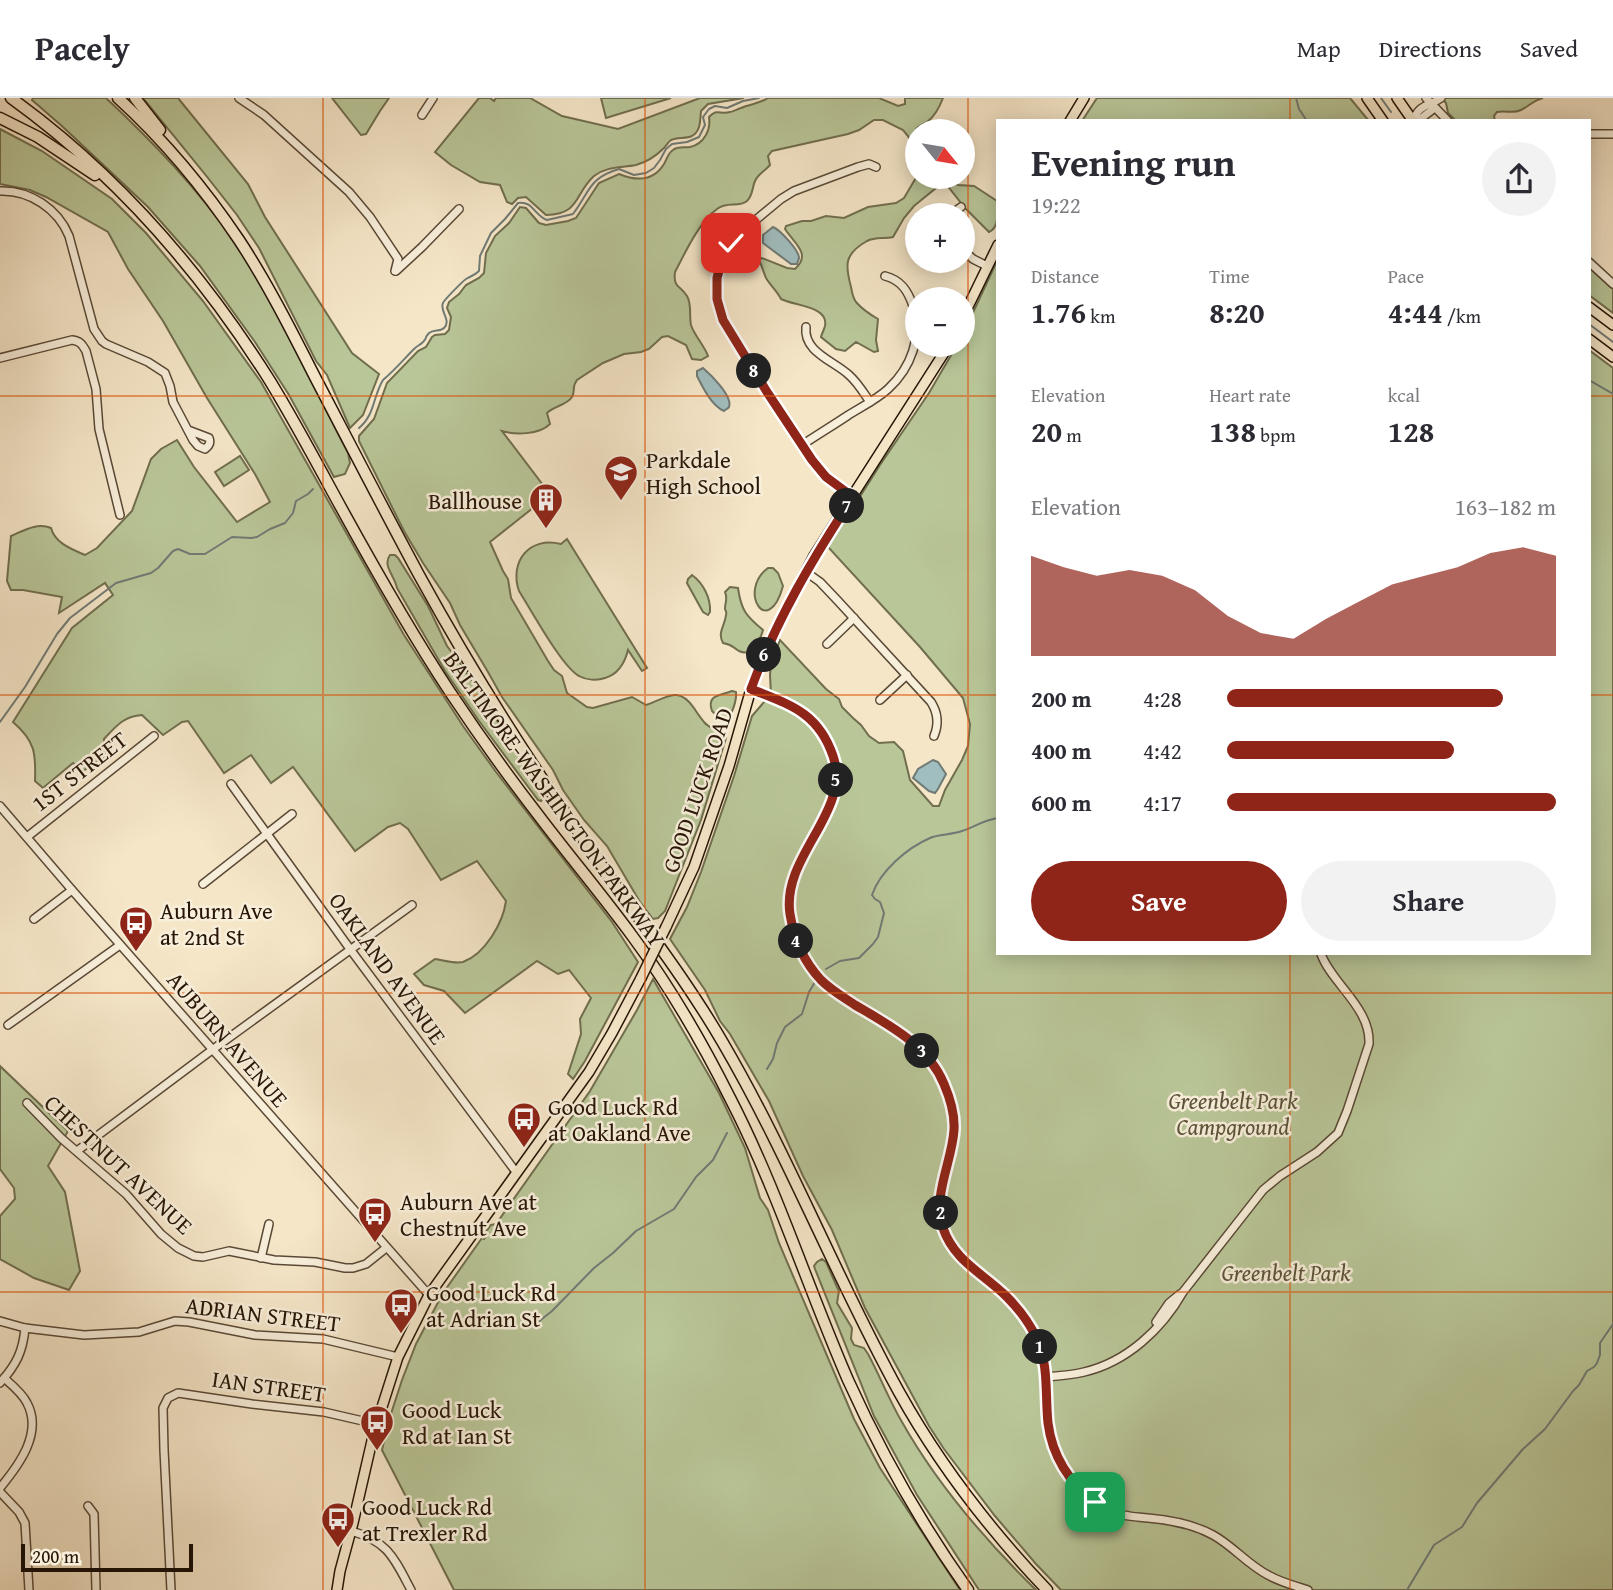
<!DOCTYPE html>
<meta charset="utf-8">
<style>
body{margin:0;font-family:"Gentium Book Plus",serif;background:#f2f2f3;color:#2b2b33;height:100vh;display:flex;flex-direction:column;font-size:26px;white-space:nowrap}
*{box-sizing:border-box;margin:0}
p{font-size:23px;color:#7c7c81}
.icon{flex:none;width:38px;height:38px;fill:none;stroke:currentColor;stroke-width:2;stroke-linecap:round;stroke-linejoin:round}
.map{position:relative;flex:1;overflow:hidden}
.side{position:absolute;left:996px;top:21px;width:595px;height:836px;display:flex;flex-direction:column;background:#fff;border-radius:0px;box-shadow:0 4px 18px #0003}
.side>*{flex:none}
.needle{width:46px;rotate:120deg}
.tools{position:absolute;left:905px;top:21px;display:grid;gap:14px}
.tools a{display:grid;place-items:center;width:70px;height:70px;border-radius:50%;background:#fff;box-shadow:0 4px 18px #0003;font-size:35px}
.scale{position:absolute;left:21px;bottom:18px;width:172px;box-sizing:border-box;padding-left:7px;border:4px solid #271505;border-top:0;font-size:19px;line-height:24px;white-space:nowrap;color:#271505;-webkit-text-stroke:5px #f8efdb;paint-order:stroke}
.pin{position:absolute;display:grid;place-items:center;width:60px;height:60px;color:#fff;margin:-30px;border-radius:14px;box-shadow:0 4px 10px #0006}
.km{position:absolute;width:35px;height:35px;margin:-18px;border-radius:50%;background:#222;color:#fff;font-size:19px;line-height:35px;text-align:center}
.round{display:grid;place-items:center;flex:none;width:74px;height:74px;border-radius:37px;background:#f2f2f3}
.summary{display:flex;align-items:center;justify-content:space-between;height:119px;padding:0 35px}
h1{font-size:38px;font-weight:600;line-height:52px}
.stats{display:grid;grid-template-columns:repeat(3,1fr);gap:10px;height:119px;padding:7px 35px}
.stats div{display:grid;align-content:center}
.stats b{font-size:30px;font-weight:600}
.stats small{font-size:19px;font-weight:400}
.stats p{font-size:19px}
.chart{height:196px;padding:14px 35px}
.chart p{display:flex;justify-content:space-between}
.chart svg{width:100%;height:126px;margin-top:7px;fill:#8f2418;opacity:.7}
.cta{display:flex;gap:14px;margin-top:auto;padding:14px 35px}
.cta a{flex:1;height:80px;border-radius:42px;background:#8f2418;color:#fff;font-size:28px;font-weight:600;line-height:80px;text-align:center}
.cta a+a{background:#f2f2f3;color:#2b2b33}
ul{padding:0 35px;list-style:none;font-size:23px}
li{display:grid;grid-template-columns:112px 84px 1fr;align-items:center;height:52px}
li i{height:18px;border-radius:9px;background:#8f2418}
header{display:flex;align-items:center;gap:42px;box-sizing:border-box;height:98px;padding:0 35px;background:#fff;border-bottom:2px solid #e1e1e2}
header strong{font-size:33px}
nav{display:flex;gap:38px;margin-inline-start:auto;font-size:24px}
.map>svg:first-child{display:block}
</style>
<header>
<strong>Pacely</strong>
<nav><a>Map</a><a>Directions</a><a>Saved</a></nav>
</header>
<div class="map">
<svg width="1613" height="1492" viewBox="0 0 1613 1492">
<rect width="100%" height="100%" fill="#f5e6c8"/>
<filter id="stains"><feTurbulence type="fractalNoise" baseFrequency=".00286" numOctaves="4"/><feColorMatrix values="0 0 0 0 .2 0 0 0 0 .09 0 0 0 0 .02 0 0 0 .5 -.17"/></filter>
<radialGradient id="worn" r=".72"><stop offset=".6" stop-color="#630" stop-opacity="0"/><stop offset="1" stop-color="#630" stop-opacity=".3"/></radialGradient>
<g fill="#b9c698" stroke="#706e4e" stroke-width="2">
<path d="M33,0H106C154,45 196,89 234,143C278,209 311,285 348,355L350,365L345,376L334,379L289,297L255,244L200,168L148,109L63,29L32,2Z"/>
<polygon points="143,0 178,0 248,86 265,119 352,255 379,276 363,317 350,330 327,277 316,263 259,150 237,117 208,80"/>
<polygon points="332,0 389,0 380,13 366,36 361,37"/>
<path d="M479,0H490L494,3L496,0H530L562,18L618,31L700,0H744L708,6L701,13C700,22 701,33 692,38C686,41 677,39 671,42C668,44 666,48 664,50C656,58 647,64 636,67C621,70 607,68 594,78C574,96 581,116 546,117L526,99L518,100L512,106L507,104L500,87L480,84L451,67L435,54Z"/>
<polygon points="601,0 671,0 606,20"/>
<path d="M768,0H879L898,8L905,6V0H943C940,8 934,19 927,24C918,29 914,29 914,40L917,44V56L908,38L903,32L883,22H874L859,32L848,36L772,53L768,58L770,67C765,73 758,76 755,83C752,90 753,97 747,103C739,110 727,103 717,111C699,124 685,155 675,174C673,190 680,187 687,198C692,206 689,218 691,227C694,237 704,247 708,258L701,262L692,261L686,247L668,238L662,239L649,251L641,254L624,256L603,265L577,282C571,290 576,292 572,299C567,307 554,308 547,315L550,326C539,337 515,337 502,333L549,395L548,398L490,444L503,473L508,481L511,500L548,563L554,572L562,578L567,595L587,609L593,610L632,599L646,607C667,600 678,587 694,610C697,615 700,619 704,624C710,631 720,633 726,640L701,722L665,813L658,820L653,821L640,804L607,748L584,722L563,692L553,672L502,599L488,574L460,527L450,505L423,465L404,433L359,343V338L374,321L387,285L418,253L426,249L432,239L435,237L445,236L449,232L451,219L447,210L449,204L459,196L466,187L479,180L484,175L486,155L495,138L509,125L520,109L526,110L539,125L546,127L568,123L576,120L599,85L619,76C636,83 653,84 664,66C667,61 668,55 673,52C678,48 684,50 690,49C704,46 711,32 709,19C717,10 720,17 730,14C732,14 738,11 741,10C750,6 759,6 768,0Z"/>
<polygon points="1097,0 1350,0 1369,23 1082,23"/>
<path d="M1441,0H1543C1534,2 1529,8 1521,12C1513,16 1506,12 1497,14L1494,18L1495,23H1456L1448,15L1446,5Z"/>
<path d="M0,31L42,53L112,101L146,135L203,203L261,284L404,537L463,628L496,674L612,824L638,864L585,963L573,981L568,976L581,936L580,921L591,900L569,872L558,876L537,863L465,915L444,893L424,887L414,876L435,861C443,862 455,866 463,864C485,856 503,825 506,803L477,763L441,782L408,731L400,725L388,729L355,753L293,669L271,685L251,657L224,675L188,623L182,624L163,637L142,617C124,618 116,628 104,641L105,658L83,673L73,665L43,690L35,683C36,655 35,643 13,624L72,530L113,497L105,485L59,515L62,499L23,492H11L7,483L11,438C23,433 37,424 51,430C55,445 71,451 85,457L97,450L132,413L151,361L161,351L177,342L194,369L237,424L270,404L255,376L207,300L163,223L128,171L108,134L46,99L30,92L0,86Z"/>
<path d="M917,78L947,79L958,87L974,88L997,103C997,115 1000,129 989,134L965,110L946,86H941L914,108L904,120L893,139C884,141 875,139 867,143C844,156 845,167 851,189C852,195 853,200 856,204C862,211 871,217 878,221L876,242L878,253L874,254L856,244L845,253L836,251L821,239C822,235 824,232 825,228C829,208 794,208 781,201C777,193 770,187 766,180C763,173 762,168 759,162L762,160L787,170L795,171C812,156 794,145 785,131L786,128L802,123H811L826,118L844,120L868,109L896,105L904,100Z"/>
<polygon points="997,163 998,856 1589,856 1589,252 1613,270 1613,1492 1061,1492 1036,1466 995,1418 944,1351 929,1328 865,1210 832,1132 803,1078 769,1003 730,936 720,923 705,892 670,841 687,809 701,774 734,678 752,618 771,596 770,577 771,565 780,542 826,591 839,601 842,609 853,620 861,627 869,638 879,645 894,644 903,653 910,682 933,708 939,708 945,692 962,662 968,648 970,626 963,600 920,549 828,449 880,367 929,295 957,247 962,247 963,236"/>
<polygon points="1589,169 1613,191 1613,215 1589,197"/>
<polygon points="240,358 249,372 224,388 215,374"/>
<path d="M567,441L647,570L642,573L628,552C625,564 619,576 605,580C597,583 586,582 579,578C562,569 531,512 519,493C509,464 529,438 561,446Z"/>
<path d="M390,457H395L398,460L428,508L447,548L460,565L543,694L545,698L541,703L538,702L479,623L445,573L397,490C395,478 382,468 390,457Z"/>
<path d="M768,470H773L778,475L783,488C768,542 737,493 768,470Z"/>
<path d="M692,477C703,485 711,500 710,514L708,517L703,514L687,485L688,481Z"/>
<path d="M730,489L738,490C741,512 746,518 763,532C760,542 753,560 739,553C731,548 733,547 723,545C717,534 725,528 726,517C727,515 726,513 725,511C725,504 728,501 725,494Z"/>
<path d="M732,593L736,594C737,602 732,616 727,623H722L712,613C706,596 721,598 732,593Z"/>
<polygon points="653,881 719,995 745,1050 760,1100 768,1112 779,1145 854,1321 880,1370 960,1492 454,1492 382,1352 389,1322 402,1282 416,1246 443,1195 482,1140 484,1141 487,1137 485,1135 491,1127 496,1126 590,993 637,912"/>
<polygon points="0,968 68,1033 48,1068 65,1094 80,1173 69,1192 34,1180 0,1161 0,1118 15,1101 14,1090 0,1071"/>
<path d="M822,1161L826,1164L837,1189L839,1193L837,1205L852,1230L851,1241L854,1247L864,1250L868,1256C880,1278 889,1302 902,1324C937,1386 985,1442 1036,1492H979L917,1397L874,1318L815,1171L814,1168L817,1164Z"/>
</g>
<g fill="#a0bdbf" stroke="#707a75" stroke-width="2">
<path d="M773,129C780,132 799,152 799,160C799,162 797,164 797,166H791L763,145V137Z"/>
<path d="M703,270C710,276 733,298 729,309C728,311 726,311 724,313C712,308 703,290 697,278V273Z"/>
<polygon points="933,662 938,664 946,676 938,691 935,695 929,693 913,680 918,671"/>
</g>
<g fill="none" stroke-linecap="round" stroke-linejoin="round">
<g stroke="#707a75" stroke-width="2">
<polyline points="1296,0 1299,11 1307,23"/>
<polyline points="1381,0 1391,14"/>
<polyline points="1589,226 1613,244"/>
<polyline points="1589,282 1613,296"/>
<path d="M359,330C375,317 373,298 383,282C395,272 404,261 414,251C418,247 419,248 423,244C429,237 423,242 429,235C434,231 440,234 444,230C452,222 439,213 443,205C444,202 463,183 466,181C471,178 475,177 479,173L480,158L491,135L505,121L518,105C532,102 535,118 547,122L573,116C590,94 588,80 619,71L634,77L646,75L654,70L660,62L666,51L672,46L687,44L699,39L705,27L703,19L709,11L715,8L727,10L743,3L759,0"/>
<polyline points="0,624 25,589 57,536 70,520 116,485 151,475 158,470 173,453 178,451 190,456 205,456 232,439 251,440 257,439 270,431 285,425 293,415 296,403 308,396 313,391"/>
<path d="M826,871L840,863L859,860L873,846L878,839L884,815L880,804L875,801L872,797C880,773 907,750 930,740C939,736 951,737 962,733C974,729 984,722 998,720"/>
<polyline points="767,971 773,961 777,945 785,929 802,916 809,894 815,884"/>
<polyline points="537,1225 552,1213 594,1170 613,1155 636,1133 674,1111 696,1079 713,1062 727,1035"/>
<polyline points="1407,1492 1434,1447 1462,1429 1477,1405 1523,1351 1545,1331 1573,1293 1579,1287 1587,1273 1594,1269 1597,1265 1600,1257 1600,1245 1613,1226"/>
</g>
<g stroke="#5a4936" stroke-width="10">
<g id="minor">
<polyline points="239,0 264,17 349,94 370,119 398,161 395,173"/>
<polyline points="1426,0 1448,23"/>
<polyline points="422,17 433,0"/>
<path d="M1413,23C1419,6 1428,9 1441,0"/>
<polyline points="1413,23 1419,22 1432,12 1432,6"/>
<polyline points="1589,36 1613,36"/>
<path d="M0,93C30,92 58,111 69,138L94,231L102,243L106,246L148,264L165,275L170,288L173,304L193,342L198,348L205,351C209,348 211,345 209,340L188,332"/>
<polyline points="950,117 961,109"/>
<polyline points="962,151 973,161 987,168"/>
<polyline points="1589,164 1613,186"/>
<polyline points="396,173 422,149 459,111"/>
<path d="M806,229C803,254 834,263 849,277C858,285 863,294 870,304"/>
<path d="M0,260L72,242C80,243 82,246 86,253L96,291L99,331L120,417"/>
<path d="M802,347C817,337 832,328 847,318C861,309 876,302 888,291C911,270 923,238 913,208C908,193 901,182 885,178"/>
<polyline points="853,399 826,379 812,362 767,294 726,228 720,215 717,201 719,172 727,151 734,140 781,101 794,93 858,69 869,66 876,69"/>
<path d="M806,474L820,484L838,503L931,604C938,615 939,626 934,638"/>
<polyline points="827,546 854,520"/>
<path d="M751,591C767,598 787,603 802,614C815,622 826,638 831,652C848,702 809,734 793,778C787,796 789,820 795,838C821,916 910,913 942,981C959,1015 953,1041 945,1077C942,1093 938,1109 942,1125C951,1170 1006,1188 1029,1226C1036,1239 1042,1252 1045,1266C1050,1297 1045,1328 1057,1357C1068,1385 1095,1409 1124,1417C1132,1419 1140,1419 1148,1420C1171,1422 1193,1426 1213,1437C1233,1448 1248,1467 1268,1477C1280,1484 1295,1488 1308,1492"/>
<polyline points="880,602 907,577"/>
<polyline points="231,686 350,851 516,1074"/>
<polyline points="0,708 72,792 429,1197"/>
<polyline points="27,739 154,638"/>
<polyline points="203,786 292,716"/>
<polyline points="34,821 72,792"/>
<polyline points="8,927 120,847"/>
<polyline points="27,1005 61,1040 126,1096 161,1136 178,1150 194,1158 203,1159 229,1153 274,1162 315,1164 345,1170 353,1170 366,1166 386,1150"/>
<polyline points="77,1053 212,952 412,807"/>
<polyline points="261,1160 269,1126"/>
<polyline points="0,1223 25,1230 84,1237 139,1234 175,1223 189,1224 255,1237 323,1241 398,1259"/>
<polyline points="1156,1224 1169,1205 1180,1196"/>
<path d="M1046,1279C1059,1278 1072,1277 1084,1274C1127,1264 1162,1231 1183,1194L1263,1092L1280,1078L1317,1054L1338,1035L1347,1013L1369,946C1371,910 1332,886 1321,856"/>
<path d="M0,1285C16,1267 23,1254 25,1230"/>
<path d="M0,1390C19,1367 43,1335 27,1305C22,1295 12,1287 4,1280"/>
<polyline points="0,1394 19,1414 25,1425 29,1492"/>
<polyline points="88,1408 94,1416 96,1492"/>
<path d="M351,1433C388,1443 394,1460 411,1492"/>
<polyline points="171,1492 164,1352 163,1310 168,1300 178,1295 252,1306 324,1314 376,1326"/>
</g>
</g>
<g stroke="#271505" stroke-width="12">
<g id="major">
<polyline points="1367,0 1383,23"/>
<polyline points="1397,0 1413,23"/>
<polyline points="1070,23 1084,0"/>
<polyline points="1589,209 1613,227"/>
<polyline points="962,221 998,147"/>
<polyline points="1589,241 1613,259"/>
<polyline points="666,829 694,769 729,668 751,591 777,529 814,458 949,247"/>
<polyline points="337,1492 340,1473 353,1425 374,1334 398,1259 429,1197 589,974 612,935 641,880"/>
</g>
</g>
<g stroke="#271505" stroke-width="13">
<g id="highway">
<path d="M11,0C115,75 202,175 270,283C292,319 312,356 332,393C369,461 407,529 450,594C478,636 508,678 539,718C570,759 603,798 633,839C670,889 702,944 730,1000C777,1091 807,1188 848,1282C881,1355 921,1426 968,1492"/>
<path d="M118,0C164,42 204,90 239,142C268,186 292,234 316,281C350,346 384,412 419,477C470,570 527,661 588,748C633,814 683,876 723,945C789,1058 836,1180 899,1294C939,1366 990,1432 1047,1492"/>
<polyline points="135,0 160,32"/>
<polyline points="0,20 38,39 95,77"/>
</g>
</g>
<use href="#minor" stroke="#f8efdb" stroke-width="7"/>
<use href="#major" stroke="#f5e6c8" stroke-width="9"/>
<use href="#highway" stroke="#f5e6c8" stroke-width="10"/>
<g stroke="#271505" stroke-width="12" stroke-linecap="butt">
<polyline id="major-bridge" points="641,880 666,829"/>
</g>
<use href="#major-bridge" stroke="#f5e6c8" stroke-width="9"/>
</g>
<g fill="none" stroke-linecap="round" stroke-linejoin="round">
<g stroke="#fff" stroke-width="14">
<path id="route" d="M731,145L721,165L717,180V201L723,222L767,294L812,362L826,379L853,399C813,460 776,522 751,591C790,607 818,614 833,658C852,714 781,758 790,816C794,841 804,864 821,882C831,892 843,899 855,907C889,927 928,947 944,986C950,1000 955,1016 954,1032C952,1064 932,1098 943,1130C954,1163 984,1176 1007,1199C1019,1211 1030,1226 1037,1241C1049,1268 1045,1296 1048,1325C1052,1357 1069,1385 1095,1404"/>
</g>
<use href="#route" stroke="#8f2418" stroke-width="9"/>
</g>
<path fill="none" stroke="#de560c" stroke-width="2" stroke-opacity="0.55" d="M323,0V1492M645,0V1492M968,0V1492M1290,0V23M0,298H998M1589,298H1613M0,597H998M1589,597H1613M1290,856V1492M0,895H1613M0,1194H1613"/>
<defs>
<g id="school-pin" transform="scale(1.75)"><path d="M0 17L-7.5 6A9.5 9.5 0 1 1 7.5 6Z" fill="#8f2418" stroke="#f8efdb"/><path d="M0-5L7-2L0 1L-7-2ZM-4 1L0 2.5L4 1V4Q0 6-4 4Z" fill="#fff"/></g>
<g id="building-pin" transform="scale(1.75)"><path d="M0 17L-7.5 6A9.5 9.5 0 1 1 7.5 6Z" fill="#8f2418" stroke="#f8efdb"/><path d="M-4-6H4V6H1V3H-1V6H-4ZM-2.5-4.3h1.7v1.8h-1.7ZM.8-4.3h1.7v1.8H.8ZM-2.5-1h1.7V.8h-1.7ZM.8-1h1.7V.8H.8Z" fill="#fff"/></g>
<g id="bus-pin" transform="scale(1.75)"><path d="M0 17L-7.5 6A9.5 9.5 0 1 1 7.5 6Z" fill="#8f2418" stroke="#f8efdb"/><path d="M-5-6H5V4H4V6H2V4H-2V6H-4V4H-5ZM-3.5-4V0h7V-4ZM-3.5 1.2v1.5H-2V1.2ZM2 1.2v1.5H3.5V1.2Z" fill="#fff"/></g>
</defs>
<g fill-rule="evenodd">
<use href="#school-pin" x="621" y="374"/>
<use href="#building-pin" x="546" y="402"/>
<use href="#bus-pin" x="136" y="825"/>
<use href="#bus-pin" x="524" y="1021"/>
<use href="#bus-pin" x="375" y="1116"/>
<use href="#bus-pin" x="401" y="1207"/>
<use href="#bus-pin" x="377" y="1324"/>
<use href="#bus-pin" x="338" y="1421"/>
</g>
<g text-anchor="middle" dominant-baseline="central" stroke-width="5" stroke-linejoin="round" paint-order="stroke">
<g font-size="23" fill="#271505" stroke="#f8efdb" text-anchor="start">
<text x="646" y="361">Parkdale<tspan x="646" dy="26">High School</tspan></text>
<text x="522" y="402" text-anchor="end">Ballhouse</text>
<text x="160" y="812">Auburn Ave<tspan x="160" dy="26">at 2nd St</tspan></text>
<text x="548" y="1008">Good Luck Rd<tspan x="548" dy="26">at Oakland Ave</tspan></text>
<text x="400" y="1103">Auburn Ave at<tspan x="400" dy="26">Chestnut Ave</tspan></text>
<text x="426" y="1194">Good Luck Rd<tspan x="426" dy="26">at Adrian St</tspan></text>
<text x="402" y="1311">Good Luck<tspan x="402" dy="26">Rd at Ian St</tspan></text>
<text x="362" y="1408">Good Luck Rd<tspan x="362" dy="26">at Trexler Rd</tspan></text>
</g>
<g font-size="23" fill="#271505" stroke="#f8efdb">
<text transform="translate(79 673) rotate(-38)">1ST STREET</text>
<text transform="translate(697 692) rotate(-71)">GOOD LUCK ROAD</text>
<text transform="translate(555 701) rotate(54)">BALTIMORE-WASHINGTON PARKWAY</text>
<text transform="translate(388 870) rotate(54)">OAKLAND AVENUE</text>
<text transform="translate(228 941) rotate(49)">AUBURN AVENUE</text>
<text transform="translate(119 1066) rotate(43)">CHESTNUT AVENUE</text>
<text transform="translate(263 1216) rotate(7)">ADRIAN STREET</text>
<text transform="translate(269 1288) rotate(8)">IAN STREET</text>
</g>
<g font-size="23" font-style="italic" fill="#5a5338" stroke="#f8efdb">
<text x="1233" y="1002">Greenbelt Park<tspan x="1233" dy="26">Campground</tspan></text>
<text x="1286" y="1174">Greenbelt Park</text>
</g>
</g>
<rect width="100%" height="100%" filter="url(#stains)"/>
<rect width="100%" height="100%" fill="url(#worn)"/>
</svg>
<div class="tools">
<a><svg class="needle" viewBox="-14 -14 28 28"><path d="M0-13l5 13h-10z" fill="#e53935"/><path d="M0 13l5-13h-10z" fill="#7c7c81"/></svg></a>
<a>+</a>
<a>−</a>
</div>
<div class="scale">200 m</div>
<div class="pin" style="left:1095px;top:1404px;background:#1e9e55"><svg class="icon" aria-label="arrive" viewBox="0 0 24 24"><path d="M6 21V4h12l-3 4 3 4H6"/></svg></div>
<div class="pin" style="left:731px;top:145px;background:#d93025"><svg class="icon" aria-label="check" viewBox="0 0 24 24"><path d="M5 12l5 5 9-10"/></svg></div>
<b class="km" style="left:1040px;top:1249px">1</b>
<b class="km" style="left:941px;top:1115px">2</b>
<b class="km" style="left:922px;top:953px">3</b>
<b class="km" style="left:796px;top:843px">4</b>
<b class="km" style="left:836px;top:682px">5</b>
<b class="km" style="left:764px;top:557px">6</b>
<b class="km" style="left:847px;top:408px">7</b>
<b class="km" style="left:754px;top:273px">8</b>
<section class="side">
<div class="summary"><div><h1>Evening run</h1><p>19:22</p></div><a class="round"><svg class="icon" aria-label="share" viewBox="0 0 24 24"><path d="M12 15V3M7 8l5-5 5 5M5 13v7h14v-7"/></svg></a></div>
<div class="stats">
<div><p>Distance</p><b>1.76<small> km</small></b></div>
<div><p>Time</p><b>8:20</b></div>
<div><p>Pace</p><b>4:44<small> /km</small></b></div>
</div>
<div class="stats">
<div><p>Elevation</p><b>20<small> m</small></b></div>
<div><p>Heart rate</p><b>138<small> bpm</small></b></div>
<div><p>kcal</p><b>128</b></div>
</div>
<div class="chart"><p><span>Elevation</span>163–182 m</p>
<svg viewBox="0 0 160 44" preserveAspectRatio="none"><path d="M0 44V9L10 13L20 16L30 14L40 16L50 21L60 30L70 36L80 38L90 31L100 25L110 19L120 16L130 13L140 8L150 6L160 9V44z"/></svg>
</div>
<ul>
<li><b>200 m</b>4:28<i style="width:84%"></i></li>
<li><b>400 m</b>4:42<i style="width:69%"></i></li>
<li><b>600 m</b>4:17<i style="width:100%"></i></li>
</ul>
<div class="cta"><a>Save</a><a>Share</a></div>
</section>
</div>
